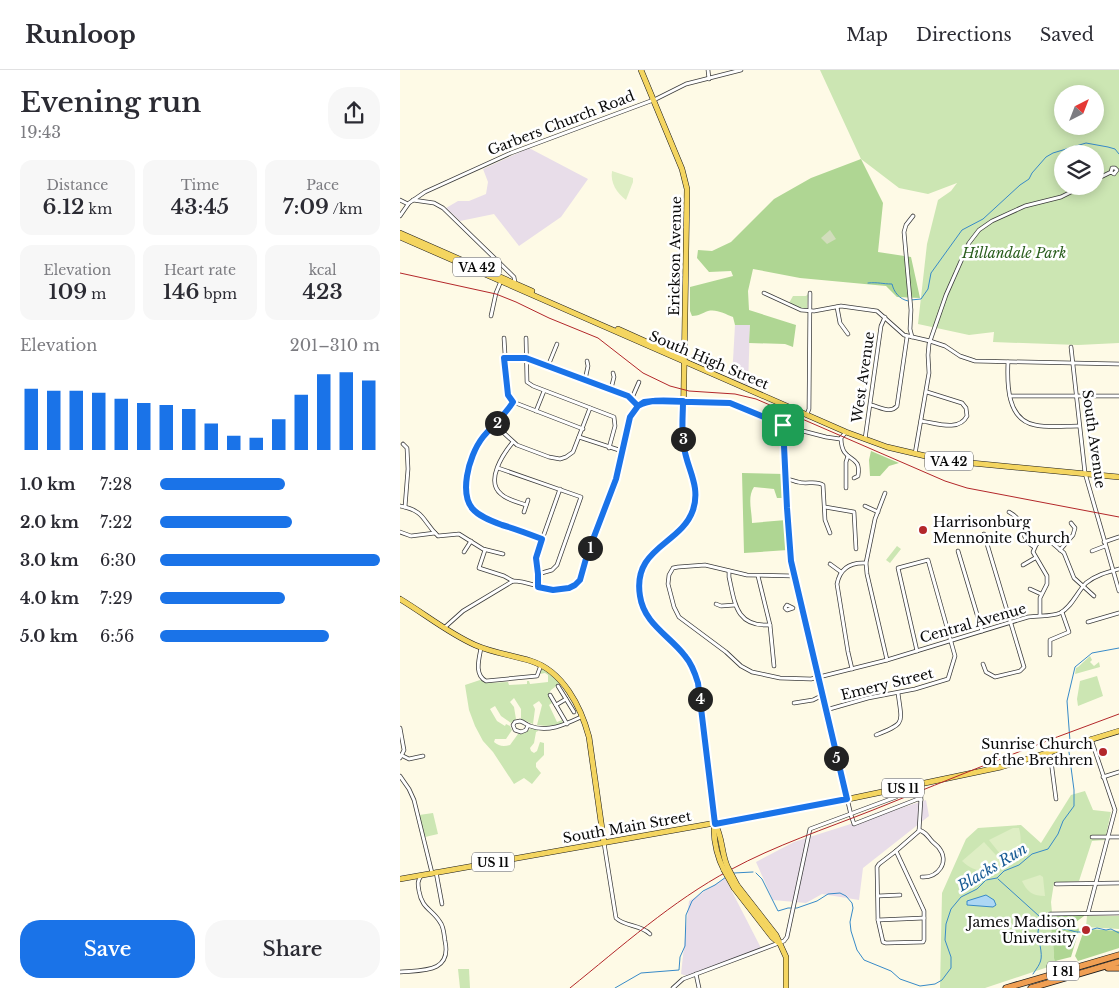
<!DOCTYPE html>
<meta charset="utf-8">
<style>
body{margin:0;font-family:"Libre Baskerville",serif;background:#f7f7f7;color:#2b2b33;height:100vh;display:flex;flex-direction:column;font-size:19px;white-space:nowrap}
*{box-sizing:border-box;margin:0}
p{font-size:16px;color:#7c7c81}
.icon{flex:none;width:28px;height:28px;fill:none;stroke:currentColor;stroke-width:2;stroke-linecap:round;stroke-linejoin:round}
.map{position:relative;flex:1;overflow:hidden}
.details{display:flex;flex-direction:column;background:#fff;width:400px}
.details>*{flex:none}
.needle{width:32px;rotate:42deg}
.fabs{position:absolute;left:654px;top:15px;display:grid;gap:10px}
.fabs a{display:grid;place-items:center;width:50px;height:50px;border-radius:50%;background:#fff;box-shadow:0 2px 12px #0003;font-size:25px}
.pin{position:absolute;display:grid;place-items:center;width:42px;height:42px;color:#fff;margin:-21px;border-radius:10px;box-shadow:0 2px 8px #0006}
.km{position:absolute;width:25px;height:25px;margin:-12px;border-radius:50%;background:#222;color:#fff;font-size:14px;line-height:25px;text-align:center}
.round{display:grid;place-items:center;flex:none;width:52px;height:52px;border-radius:20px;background:#f7f7f7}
.head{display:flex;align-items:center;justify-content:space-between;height:85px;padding:0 20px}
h1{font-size:28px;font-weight:600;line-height:38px}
.figures{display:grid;grid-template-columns:repeat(3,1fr);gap:8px;height:85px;padding:5px 20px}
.figures div{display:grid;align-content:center;border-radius:12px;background:#f7f7f7;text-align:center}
.figures b{font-size:21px;font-weight:600}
.figures small{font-size:14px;font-weight:400}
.figures p{font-size:14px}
.chart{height:140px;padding:10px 20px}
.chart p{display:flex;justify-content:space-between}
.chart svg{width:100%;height:90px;margin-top:5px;stroke:#1a73e8;stroke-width:6}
.primary-button{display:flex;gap:10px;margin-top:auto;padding:10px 20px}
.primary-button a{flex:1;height:58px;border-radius:20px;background:#1a73e8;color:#fff;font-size:20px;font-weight:600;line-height:58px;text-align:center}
.primary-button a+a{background:#f7f7f7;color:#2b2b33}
ul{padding:0 20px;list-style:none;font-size:16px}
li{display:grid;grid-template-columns:80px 60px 1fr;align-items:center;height:38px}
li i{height:12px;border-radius:6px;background:#1a73e8}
header{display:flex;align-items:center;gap:30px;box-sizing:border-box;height:70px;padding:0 25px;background:#fff;border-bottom:1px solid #e1e1e2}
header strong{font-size:24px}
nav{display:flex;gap:28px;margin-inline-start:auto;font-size:18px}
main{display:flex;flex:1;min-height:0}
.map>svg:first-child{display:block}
</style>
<header>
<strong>Runloop</strong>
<nav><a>Map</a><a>Directions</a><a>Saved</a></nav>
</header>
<main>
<section class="details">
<div class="head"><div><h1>Evening run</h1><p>19:43</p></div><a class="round"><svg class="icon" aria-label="share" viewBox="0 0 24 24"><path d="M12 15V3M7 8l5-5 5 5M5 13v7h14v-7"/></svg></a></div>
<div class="figures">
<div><p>Distance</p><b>6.12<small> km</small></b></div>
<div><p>Time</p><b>43:45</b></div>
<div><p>Pace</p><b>7:09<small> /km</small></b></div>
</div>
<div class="figures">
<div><p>Elevation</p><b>109<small> m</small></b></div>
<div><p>Heart rate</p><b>146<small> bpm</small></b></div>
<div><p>kcal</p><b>423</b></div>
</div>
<div class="chart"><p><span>Elevation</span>201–310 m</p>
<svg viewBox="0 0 160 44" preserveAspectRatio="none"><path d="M5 44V14M15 44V15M25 44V15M35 44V16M45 44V19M55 44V21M65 44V22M75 44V24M85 44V31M95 44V37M105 44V38M115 44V29M125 44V17M135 44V7M145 44V6M155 44V10"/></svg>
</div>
<ul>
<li><b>1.0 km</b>7:28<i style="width:57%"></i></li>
<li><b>2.0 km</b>7:22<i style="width:60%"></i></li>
<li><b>3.0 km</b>6:30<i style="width:100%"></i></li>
<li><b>4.0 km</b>7:29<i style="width:57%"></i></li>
<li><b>5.0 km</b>6:56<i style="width:77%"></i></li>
</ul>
<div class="primary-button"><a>Save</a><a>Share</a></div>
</section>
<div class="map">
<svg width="719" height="918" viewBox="0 0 719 918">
<rect width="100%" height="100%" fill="#fefae6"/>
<g fill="#e8dde9">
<polygon points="129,78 188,109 161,147 119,176 94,144 60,151 46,138 58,131 69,131 86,124 88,112 83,99"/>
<polygon points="335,255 350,255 348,315 332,308"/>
<polygon points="526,730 529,746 463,798 459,830 422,824 406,833 373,830 356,792 394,772"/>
<polygon points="325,808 361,878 287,906 281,904 289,831"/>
</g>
<g fill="#cce6b3" fill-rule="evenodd">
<path d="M420,0H719V273L678,275L593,272L594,262L569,265L518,254L527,174L538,130L551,121L557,113L528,124L499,118L461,89ZM662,24H695V56H662ZM662,84H695V116H662Z"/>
<polygon points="408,224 407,238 403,239 389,233 393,226 406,226"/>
<polygon points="497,476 501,479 490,493 486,490"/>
<polygon points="690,586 692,590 690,592 694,596 699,592 700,597 675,604 676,598 678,597"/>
<path d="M142,598L158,611L159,614L151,620L148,625L152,633L149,635L157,652L162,650L163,654L147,656L137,655L142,635L139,631L133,635L135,639L133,654L121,649V639L114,628L110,632L114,637L116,649L111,653L101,646L95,636L90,639L97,651L105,656L106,654L110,656L112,660L106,669H95L94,672C99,676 103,677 110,675L118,664L124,663L132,658L137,659L138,661L136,662L134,673L130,678L131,681L134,683L137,681L140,672L144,673V685L136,693V697L141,703L132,714L124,708L114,714L93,682L83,671L75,656L69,640L65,615L80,610L87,613L108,612L109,615L127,614V611H129L130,614L148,612V605L145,603L140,604Z"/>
<polygon points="697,606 703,626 678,636 677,629 680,611"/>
<polygon points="685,721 693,740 711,742 705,770 692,771 679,811 654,813 651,832 657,894 585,918 540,918 542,823 566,769 578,758 621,755 641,773 671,725"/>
<polygon points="33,743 38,764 25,767 19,745"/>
<polygon points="687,846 719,846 719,859 686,857"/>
<polygon points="58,899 69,899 70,918 60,918"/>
</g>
<g fill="#afd693">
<path d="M461,89L483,133L478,182L511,187L520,228L497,227L486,216L400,208L353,199L348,221L349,240L396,255L393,277L385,274L349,273L350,255H335L333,247C325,244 317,239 308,241C302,243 299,246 292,246L290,241V217L333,206L331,201L309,202L297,188L298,180L312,181L331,172L374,129L411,108Z"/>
<polygon points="471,381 499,393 489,396 480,406 470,406 469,390"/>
<path d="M342,403L384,404V428H377L374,419L354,417C347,427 352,441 352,453L386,450L388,480L344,483Z"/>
<path d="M656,844L674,846L684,844V846L676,852L679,860L671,887L655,891L654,888C655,875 650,858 651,847Z"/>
<polygon points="688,859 719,861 719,878 678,891 675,886 683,863"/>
</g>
<polygon fill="#d1ddbb" points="430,160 436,169 427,174 421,168"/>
<g fill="#deeec4">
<path d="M212,101L233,108V112L226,130C217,123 210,113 212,101Z"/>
<path d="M613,758H619C623,774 620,783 609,795L589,770Z"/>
<path d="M584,772L605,795C588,803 576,804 562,791Z"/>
<path d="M640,805L643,807L645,826C633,826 627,822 622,811Z"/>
</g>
<polygon fill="#add7f4" stroke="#378ac8" points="586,825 594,830 596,835 593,837 567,835 567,831"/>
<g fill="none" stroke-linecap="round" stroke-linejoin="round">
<g stroke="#378ac8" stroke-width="1">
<path d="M468,213C479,212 482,214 492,214C494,222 499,229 508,231"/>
<polyline points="511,230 521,229 528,219 531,203 562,160 583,149 620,115 629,109 632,103 646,87 653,83 686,73 708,77 715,79 719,84"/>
<polyline points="670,671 667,631 675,597 692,583 719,578"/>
<polyline points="334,803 353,802"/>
<polyline points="356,803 362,809 378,841 388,838 397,838 417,831 428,824 440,823 446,826 452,833 453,838 450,852 451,861 457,880 464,890 491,901 500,909 520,916 535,914 542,910 551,898 551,887 545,870 546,854 551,839 561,827 577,819 586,810 597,808 604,801 619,795 632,784 648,779 658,764 663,751 674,736 674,720 669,682"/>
<polyline points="598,809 639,846"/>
<polyline points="641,848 661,859 666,859 676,862 683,862 697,858 706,860 711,859 719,863"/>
<polyline points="639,873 638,861 642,850"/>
<path d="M633,904C641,892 643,891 640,875"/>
<polyline points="215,918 241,903 279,900 280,887 285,876 286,845 292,831 303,821 315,815 326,807"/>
</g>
<g stroke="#3c3c3c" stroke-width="4.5">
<g id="minor">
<polyline points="308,0 309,9"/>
<polyline points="695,110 711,102 712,98 715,98 717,100 714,104 711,102"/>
<polyline points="0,130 8,134"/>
<polyline points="13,130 34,133 43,138 114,207 115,213"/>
<polyline points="0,146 9,133 25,122 111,83 256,29 286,14 341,0"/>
<polyline points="364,223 401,240 414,241 441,236 477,241 504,265 530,271 545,276 560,286 575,291 719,294"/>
<polyline points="437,237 440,253 448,264"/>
<polyline points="91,246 96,223 101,211"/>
<polyline points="512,267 510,259 511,240 504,162 506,155 513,146"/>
<polyline points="104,268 107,317 108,325 113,332 183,359"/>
<polyline points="126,268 127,312 133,316 214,347 215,356 209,378"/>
<polyline points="671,277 685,403 719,521"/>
<polyline points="104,288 126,288 228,326 238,336"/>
<path d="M608,292C607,314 607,350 635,355C649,358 665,356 679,356"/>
<polyline points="148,296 157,274"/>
<polyline points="185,310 188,296 187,291"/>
<polyline points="211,319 214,307 213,303"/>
<polyline points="610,326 719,326"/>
<polyline points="232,328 239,312"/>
<path d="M113,332C105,345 93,355 83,367C75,377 69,393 67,406C62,438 75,445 102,455C116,459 129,464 142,469"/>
<path d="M471,335C480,337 490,344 497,336L507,267"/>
<polyline points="136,341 144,321"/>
<polyline points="407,344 409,339 410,223"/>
<path d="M521,351C536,353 559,362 567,346L566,338L562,333L527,322"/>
<polyline points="95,355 117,375 149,387 160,389 166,387 173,382 190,338"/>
<polyline points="383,355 389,479 391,491 451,745 454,754 518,729 521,730"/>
<polyline points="179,367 222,381"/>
<path d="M441,369C442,395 462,382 458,406L454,408"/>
<polyline points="465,369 481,256 485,247"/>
<path d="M113,372C103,384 85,411 101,424C107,430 118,432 126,435"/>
<polyline points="3,374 7,378 8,399 5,437"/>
<polyline points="515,384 529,303 528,285 529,274 546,225 569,173 579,160 592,151 625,136 661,127 683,116"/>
<polyline points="98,398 181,427 157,495 152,500 138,504"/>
<path d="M385,409C391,409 393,411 398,412C406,415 416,410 423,415L425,450L430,463"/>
<polyline points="446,418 446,392 448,386"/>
<polyline points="485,423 475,449 466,493 467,504 487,590"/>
<path d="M0,436C26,441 22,451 38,466L59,464L83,479L103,484"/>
<polyline points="465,436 478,442"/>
<polyline points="425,437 454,442 456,479"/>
<polyline points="124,442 128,430"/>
<path d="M609,442C629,453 617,467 634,477"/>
<polyline points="0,462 11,466 35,463"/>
<polyline points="704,472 719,467"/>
<polyline points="85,480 79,498 104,506 113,511"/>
<polyline points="660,480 673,465 675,458 671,453"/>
<polyline points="558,481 582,561"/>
<polyline points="692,481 705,476"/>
<polyline points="64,482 71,471"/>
<polyline points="430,494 441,502"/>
<polyline points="623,495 635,488"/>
<path d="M329,501V507C335,534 336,557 370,555"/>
<polyline points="358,506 370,555 374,596"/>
<path d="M394,506L347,505L305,495L278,497L273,498L269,505L268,514L274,537L279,547L326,582L341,596L352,602L380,608L411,609L487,590L628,547C639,545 651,547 660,543C672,537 677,522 686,513C696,505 708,502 719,499"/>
<polyline points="138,517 137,484 160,419"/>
<polyline points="630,519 641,524"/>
<polyline points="316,534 321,536 335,535"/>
<polygon points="387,535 393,538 387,540 385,538"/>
<polyline points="640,545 640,528 647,514 647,506 633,482 636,475 641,470 651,472 664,483 674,508 694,526"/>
<polyline points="688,552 719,543"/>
<path d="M44,558L63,541L113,511C135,511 155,529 178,513L216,409L230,347C235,337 242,332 253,331L330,333L355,344L399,360L426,367L440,369L446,362"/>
<path d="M81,578C79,589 74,605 86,611L137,606L141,595"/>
<polyline points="650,585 650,570 669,562 662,542"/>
<polyline points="583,594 586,602 595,607 620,601 624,597 584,464"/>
<path d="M452,599L448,582L437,514C440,498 451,492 466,493"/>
<polyline points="150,625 167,654"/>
<polyline points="166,629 174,642"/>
<polyline points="394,633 413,630 423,625"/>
<polyline points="156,635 166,629 158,616"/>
<polyline points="426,640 468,628 515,619 548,609 555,586 528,490 498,498 517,581"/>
<path d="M128,655L126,660L121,662L115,660L113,655L115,652L120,651C124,652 127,655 130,656C148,663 166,654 181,647"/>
<polyline points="0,658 4,680 0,688"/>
<path d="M476,665C506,653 502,654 498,623"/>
<polyline points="650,683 656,729"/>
<polyline points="1,685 9,689 23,686"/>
<polyline points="0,706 9,719 14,730 32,803"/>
<polyline points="703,707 719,702"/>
<path d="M519,760C525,762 527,765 531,770C533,773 537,775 539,778C550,792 538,808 522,807"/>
<polyline points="692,767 719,767"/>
<path d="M204,773L216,848C225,857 240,854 250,864"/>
<polygon points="496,781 524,841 524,870 523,872 486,873 483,872 478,850 477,797 479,794"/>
<polyline points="496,781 519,761 521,728 518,714"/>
<polyline points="36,802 42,834"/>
<polyline points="656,814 719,813"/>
<polyline points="478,826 500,825"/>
<polyline points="688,843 715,740 691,669"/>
<polyline points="650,844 719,843"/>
<polyline points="478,850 524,848"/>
<path d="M0,902C22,900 52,903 45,871C44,865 44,857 40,852C32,839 22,839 19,821C18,814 17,812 21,806"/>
<polyline points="296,904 299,918"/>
<polyline points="273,918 283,909 384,871 387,867 410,759 496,727"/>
</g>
</g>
<g stroke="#1a1a1a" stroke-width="6">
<g id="major">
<path d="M241,0L282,99L287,119L283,368C285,389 298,409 295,430C289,469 241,474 239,516C238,557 284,570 296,606C301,623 301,641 303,659C307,689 311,719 314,749C315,753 314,756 314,760C314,773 318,789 324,800"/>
<polyline points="0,163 132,221"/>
<polyline points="0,167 446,362 487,377 534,388 561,392 719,407"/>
<polyline points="218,259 278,286 282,289"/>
<path d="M0,529C25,544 48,563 75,575C93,583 112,585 131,591C163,601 181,637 189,667L204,773"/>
<path d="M315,754C323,767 321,784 328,798"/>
<polyline points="0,809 439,731 601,697 719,661"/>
<polyline points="337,815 376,865 386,887 386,918"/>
<polyline points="334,818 372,867 379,873"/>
</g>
</g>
<g stroke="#1a1a1a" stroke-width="7">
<g id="highway">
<polyline points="708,898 719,898"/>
<polyline points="606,918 719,885"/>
<polyline points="631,918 719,892"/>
</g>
</g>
<use href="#minor" stroke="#fff" stroke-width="3"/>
<use href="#major" stroke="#f4d560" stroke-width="5"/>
<use href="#highway" stroke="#f09f53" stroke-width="5.5"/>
<g stroke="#b3272a" stroke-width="1">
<polyline points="0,203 96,224 116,232 149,248 198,268 243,303 270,316 289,321 335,324 356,329 545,411 567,418 719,447"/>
<path d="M170,918C221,877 272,831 330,800C376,775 425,759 473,740C555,707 636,674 719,644"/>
</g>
<g stroke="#1a1a1a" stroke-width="6" stroke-linecap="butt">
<g id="major-bridge">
<polyline points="328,798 337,815"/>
<polyline points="324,800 334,818"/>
</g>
</g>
<use href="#major-bridge" stroke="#f4d560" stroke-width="5"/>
</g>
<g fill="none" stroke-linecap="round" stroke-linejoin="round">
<g stroke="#fff" stroke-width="10">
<path id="route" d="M383,355L330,333L253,331L244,332L238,336L230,347L216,409L187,485L180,510L175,515L169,518L153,520L138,517V504L136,488L142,469C129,464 116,459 102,455C75,445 62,438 67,406C69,393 75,377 83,367C93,355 105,345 113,332L108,325L104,288H126L228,326L238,336C252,328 268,331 283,331C283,346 281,362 284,377C287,399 301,416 293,440C281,475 232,477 240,526C244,554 270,566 285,586C292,594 295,603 298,613L315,754L447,729L391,491L387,438L383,355"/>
</g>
<use href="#route" stroke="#1a73e8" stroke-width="6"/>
</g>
<g fill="#b3272a" stroke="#fff" stroke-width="2">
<circle cx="523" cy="460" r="5"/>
<circle cx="703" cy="682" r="5"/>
<circle cx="686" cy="860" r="5"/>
</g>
<g text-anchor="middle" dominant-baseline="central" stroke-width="5" stroke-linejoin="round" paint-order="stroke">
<g fill="#fff" stroke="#535353" stroke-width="1">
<rect x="53" y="187.5" width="48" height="19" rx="4"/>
<rect x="525" y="381.5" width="48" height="19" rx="4"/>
<rect x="482" y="708.5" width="42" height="19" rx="4"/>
<rect x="72" y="782.5" width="42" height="19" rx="4"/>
<rect x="647" y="891.5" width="32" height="19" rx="4"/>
</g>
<g font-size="12" font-weight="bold" fill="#090909">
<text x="77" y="197">VA 42</text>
<text x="549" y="391">VA 42</text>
<text x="503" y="718">US 11</text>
<text x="93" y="792">US 11</text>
<text x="663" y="901">I 81</text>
</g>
<g font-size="14" fill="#090909" stroke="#fff">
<text transform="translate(161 53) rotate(-21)">Garbers Church Road</text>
<text transform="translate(275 186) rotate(-89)">Erickson Avenue</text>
<text transform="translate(309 290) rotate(23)">South High Street</text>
<text transform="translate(463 307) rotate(-82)">West Avenue</text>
<text transform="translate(694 369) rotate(82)">South Avenue</text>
<text transform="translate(573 553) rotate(-16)">Central Avenue</text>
<text transform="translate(487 614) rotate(-14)">Emery Street</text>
<text transform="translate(227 757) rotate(-10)">South Main Street</text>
</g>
<g font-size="14" font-style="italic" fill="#295d1d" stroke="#fff">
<text x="614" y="183">Hillandale Park</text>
</g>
<g font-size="14" fill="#090909" stroke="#fff" text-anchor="end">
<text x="533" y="452" text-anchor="start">Harrisonburg<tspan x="533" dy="16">Mennonite Church</tspan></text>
<text x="693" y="674">Sunrise Church<tspan x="693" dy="16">of the Brethren</tspan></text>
<text x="676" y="852">James Madison<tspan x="676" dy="16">University</tspan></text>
</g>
<g font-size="15" font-style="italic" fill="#195b95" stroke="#fff">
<text transform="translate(592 797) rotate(-31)">Blacks Run</text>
</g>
</g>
</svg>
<div class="fabs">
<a><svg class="needle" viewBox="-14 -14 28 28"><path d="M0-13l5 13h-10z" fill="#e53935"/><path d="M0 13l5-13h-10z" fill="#7c7c81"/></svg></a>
<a><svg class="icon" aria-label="layers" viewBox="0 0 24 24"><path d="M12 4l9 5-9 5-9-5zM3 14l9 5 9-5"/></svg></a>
</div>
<div class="pin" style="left:383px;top:355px;background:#1e9e55"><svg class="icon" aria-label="arrive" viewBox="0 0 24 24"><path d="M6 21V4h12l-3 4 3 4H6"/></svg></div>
<b class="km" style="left:190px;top:478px">1</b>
<b class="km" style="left:97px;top:353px">2</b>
<b class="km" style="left:283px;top:369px">3</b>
<b class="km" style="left:300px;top:629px">4</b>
<b class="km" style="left:436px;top:688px">5</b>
</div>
</main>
